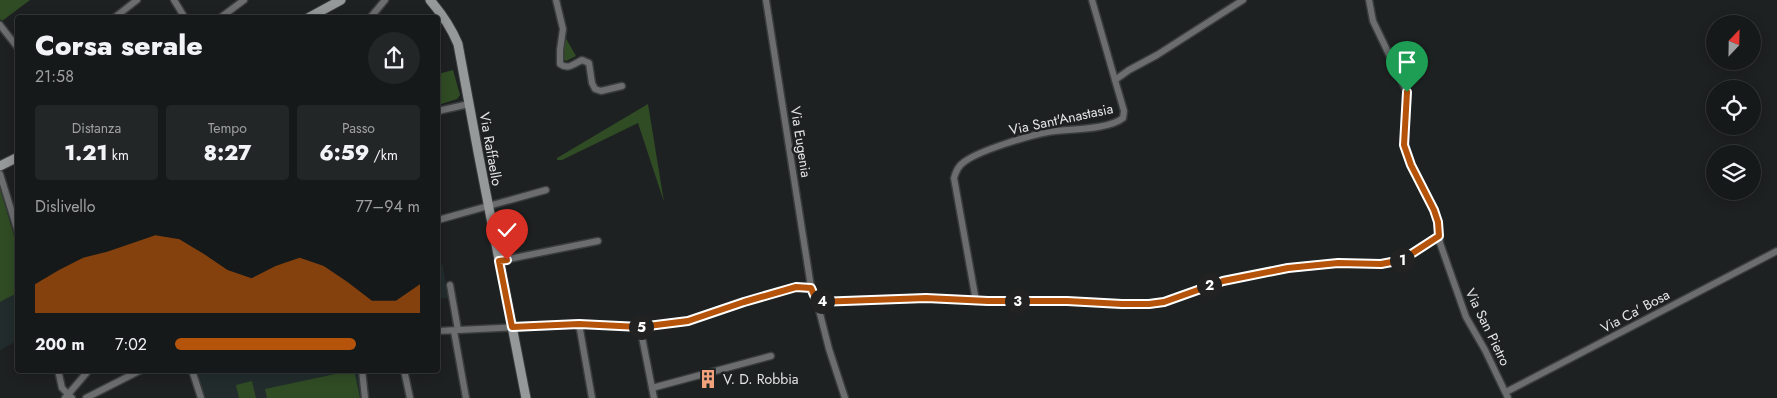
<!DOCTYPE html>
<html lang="it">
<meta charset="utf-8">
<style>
body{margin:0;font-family:Jost,sans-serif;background:#232626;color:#f1f3f6;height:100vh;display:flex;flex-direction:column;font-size:19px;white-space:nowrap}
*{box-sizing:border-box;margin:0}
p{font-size:16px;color:#9ea0a2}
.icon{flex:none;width:28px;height:28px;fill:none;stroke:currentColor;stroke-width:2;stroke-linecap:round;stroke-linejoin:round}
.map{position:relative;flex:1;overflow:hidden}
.side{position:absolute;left:15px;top:15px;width:425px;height:358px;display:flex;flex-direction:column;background:#161919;border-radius:5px;box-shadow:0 2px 12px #0003,0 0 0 1px #353838}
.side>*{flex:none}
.needle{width:32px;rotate:22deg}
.controls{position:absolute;left:1706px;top:15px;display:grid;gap:10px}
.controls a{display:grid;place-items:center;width:55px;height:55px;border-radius:50%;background:#161919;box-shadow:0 2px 12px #0003,0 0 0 1px #353838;font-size:25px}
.pin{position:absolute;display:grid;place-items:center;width:42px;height:42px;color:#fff;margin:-51px -21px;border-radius:50% 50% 50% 0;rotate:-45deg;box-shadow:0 0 5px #0007}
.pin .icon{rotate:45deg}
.km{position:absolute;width:25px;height:25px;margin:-12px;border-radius:50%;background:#222;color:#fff;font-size:14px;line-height:25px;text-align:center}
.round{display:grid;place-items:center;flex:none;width:52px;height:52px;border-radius:26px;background:#232626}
.overview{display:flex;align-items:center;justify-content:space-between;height:85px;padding:0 20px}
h1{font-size:28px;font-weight:800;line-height:38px}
.figures{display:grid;grid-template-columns:repeat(3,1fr);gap:8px;height:85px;padding:5px 20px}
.figures div{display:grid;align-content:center;border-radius:5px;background:#232626;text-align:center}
.figures b{font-size:21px;font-weight:800}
.figures small{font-size:14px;font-weight:400}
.figures p{font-size:14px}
.chart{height:140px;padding:10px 20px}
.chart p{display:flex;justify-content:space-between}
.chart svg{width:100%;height:90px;margin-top:5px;fill:#b45309;opacity:.7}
ul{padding:0 20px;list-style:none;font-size:16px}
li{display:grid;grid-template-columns:80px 60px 1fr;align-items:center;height:38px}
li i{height:12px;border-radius:6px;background:#b45309}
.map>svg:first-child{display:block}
</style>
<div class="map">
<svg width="1777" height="398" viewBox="0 0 1777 398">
<rect width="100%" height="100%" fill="#1e2121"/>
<g fill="#222c2c">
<polygon points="446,264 443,266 448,298 438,299 438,267"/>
<polygon points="17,293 17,341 0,350 0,302"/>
<polygon points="192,370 362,370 364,398 199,398"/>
</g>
<g fill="#304c24">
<polygon points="0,0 30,0 2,21 0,19"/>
<polygon points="564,35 576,56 566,61 562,58"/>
<polygon points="453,70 460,95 457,99 438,105 438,74"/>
<polygon points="648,104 664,202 638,123 562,160 557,160 557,158"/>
<polygon points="0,188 17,246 17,293 0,302"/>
<polygon points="354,370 360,398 267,398 265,389"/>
<polygon points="252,381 256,398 239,398 236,385"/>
</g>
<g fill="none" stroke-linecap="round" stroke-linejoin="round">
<g stroke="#3a3d3d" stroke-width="9">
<g id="minor">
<polyline points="174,0 185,18"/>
<path d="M556,0L563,29L560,50V64C568,70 574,64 582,60L589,63L592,83L595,89L601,91L622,86"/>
<polyline points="766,0 811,287 817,302 829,349 845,398"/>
<polyline points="1092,0 1115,80"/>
<polyline points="1369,0 1373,21 1407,92 1405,145 1411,165 1434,210 1438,222 1440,243 1466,317 1485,350 1508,398"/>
<polyline points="114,18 137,0"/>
<polyline points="220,18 244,0"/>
<polyline points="370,18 385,0"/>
<polyline points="0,25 18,48"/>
<polyline points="438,111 469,104"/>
<polyline points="0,174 18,232"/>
<polyline points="438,220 546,190"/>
<polyline points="499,261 598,241"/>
<polyline points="450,285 458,330"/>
<path d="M976,301L954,178C956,171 958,166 964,162C980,150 1028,136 1048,132C1066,129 1109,130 1123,118L1124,111L1115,80L1129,70L1157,55L1243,0"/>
<polyline points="817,302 926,298 988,301 1067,301 1122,305 1149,304 1164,302 1223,281 1288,268 1338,263 1381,264 1402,260 1439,236"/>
<polyline points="579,324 592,398"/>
<polyline points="640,327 654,398"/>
<polyline points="438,331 579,324 640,327 688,321 744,302 796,287 811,287"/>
<polyline points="454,331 466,398"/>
<polyline points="58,370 62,388 72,398"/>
<polyline points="192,370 201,398"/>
<polyline points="362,370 365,398"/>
<polyline points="404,370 410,398"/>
<polyline points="652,388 771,356"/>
<polyline points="1506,392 1777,251"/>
<polyline points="65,398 89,370"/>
<polyline points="86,398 141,370"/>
</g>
</g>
<g stroke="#3a3d3d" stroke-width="11">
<g id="secondary">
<path d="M430,0C442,14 451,27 458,44L478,152L526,398"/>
<polyline points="308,18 341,0"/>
<polyline points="0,166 18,157"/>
</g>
</g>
<use href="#minor" stroke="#6b6d6e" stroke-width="6"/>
<use href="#secondary" stroke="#96999a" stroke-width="9"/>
</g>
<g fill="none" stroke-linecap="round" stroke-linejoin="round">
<g stroke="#fff" stroke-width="10">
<polyline id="route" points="507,260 499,261 512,327 579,324 640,327 688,321 744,302 796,287 811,288 817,302 926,298 988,301 1067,301 1122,304 1149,304 1164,302 1223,281 1288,268 1338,263 1381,264 1402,260 1439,236 1438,222 1434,210 1411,165 1404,145 1407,92"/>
</g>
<use href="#route" stroke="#b45309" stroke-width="6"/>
</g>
<defs>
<g id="building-bare" transform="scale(1.5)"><path d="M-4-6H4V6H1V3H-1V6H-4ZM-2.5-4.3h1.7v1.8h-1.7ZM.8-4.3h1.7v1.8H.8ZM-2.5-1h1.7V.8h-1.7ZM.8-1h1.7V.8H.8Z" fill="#f1a17c" stroke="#1e2121" stroke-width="2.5" paint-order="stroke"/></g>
</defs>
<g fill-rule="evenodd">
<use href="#building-bare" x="708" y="379"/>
</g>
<g text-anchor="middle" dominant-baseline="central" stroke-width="5" stroke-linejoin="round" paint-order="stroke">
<g font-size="14" fill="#e4e6e6" stroke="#1e2121">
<text transform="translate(1061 119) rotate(-12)">Via Sant'Anastasia</text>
<text transform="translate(801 142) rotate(81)">Via Eugenia</text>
<text transform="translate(491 149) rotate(80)">Via Raffaello</text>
<text transform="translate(1635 311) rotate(-28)">Via Ca' Bosa</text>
<text transform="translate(1488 327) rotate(64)">Via San Pietro</text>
</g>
<g font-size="14" fill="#e4e6e6" stroke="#1e2121" text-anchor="start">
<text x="723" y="379">V. D. Robbia</text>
</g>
</g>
</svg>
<div class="controls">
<a><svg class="needle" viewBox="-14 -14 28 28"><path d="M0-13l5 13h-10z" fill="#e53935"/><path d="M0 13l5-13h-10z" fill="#9ea0a2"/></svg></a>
<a><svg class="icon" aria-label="locate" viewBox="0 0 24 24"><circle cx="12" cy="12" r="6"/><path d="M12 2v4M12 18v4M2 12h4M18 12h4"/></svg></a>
<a><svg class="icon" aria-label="layers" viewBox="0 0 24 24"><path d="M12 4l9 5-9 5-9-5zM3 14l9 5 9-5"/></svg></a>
</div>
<div class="pin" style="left:1407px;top:92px;background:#1e9e55"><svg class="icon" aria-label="arrive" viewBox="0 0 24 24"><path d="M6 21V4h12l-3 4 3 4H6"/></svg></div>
<div class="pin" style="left:507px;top:260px;background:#d93025"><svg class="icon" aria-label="check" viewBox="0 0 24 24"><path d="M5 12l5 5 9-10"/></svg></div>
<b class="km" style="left:1402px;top:260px">1</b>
<b class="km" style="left:1209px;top:285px">2</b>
<b class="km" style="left:1017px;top:301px">3</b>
<b class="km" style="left:822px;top:301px">4</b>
<b class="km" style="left:641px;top:327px">5</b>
<section class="side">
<div class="overview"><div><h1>Corsa serale</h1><p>21:58</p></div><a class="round"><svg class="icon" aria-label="share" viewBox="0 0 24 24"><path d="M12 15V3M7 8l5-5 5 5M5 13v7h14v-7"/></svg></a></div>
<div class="figures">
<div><p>Distanza</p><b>1.21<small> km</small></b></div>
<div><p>Tempo</p><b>8:27</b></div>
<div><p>Passo</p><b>6:59<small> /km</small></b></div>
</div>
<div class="chart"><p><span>Dislivello</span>77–94 m</p>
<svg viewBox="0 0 160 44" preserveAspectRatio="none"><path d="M0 44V30L10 23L20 17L30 14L40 10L50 6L60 8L70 15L80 23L90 27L100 21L110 17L120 21L130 29L140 38L150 38L160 30V44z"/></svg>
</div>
<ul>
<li><b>200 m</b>7:02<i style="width:74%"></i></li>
</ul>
</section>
</div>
